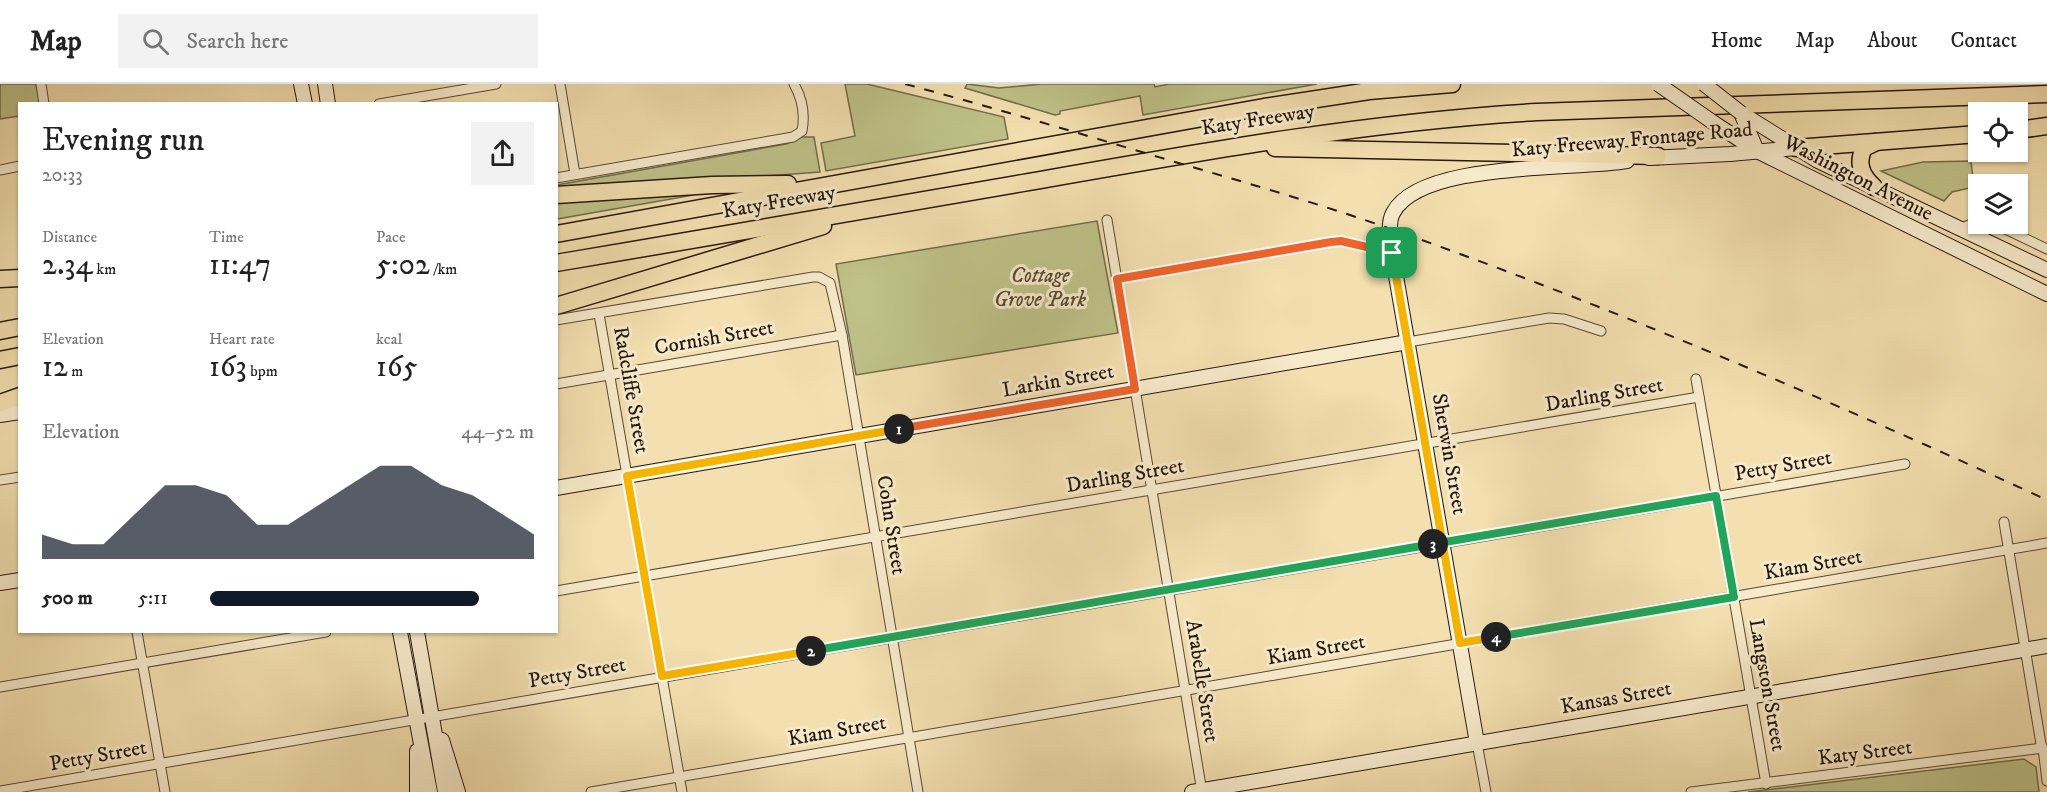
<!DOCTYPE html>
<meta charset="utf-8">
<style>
body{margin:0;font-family:"IM FELL DW Pica",serif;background:#f2f2f2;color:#222;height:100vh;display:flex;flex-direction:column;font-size:22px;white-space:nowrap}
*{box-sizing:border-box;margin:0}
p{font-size:20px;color:#767676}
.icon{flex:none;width:33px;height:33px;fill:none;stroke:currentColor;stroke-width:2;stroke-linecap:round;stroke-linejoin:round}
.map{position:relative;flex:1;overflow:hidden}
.panel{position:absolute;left:18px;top:18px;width:540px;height:531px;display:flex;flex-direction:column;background:#fff;border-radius:0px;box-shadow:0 2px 4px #0004}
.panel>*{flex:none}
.tools{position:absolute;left:1968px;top:18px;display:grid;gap:12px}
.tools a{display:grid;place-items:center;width:60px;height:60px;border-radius:0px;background:#fff;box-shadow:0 2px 4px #0004;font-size:30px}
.pin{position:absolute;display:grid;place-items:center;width:51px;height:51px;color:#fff;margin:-26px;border-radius:12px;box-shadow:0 3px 9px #0006}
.km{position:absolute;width:30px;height:30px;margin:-15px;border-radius:50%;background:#222;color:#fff;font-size:16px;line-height:30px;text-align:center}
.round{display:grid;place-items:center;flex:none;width:63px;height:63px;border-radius:0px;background:#f2f2f2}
.head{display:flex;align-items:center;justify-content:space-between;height:102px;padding:0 24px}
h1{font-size:33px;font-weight:600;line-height:45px}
.metrics{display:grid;grid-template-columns:repeat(3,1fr);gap:9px;height:102px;padding:6px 24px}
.metrics div{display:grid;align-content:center}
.metrics b{font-size:30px;font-weight:600}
.metrics small{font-size:16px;font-weight:400}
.metrics p{font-size:16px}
.chart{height:168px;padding:12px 24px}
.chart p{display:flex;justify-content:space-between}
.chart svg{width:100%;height:108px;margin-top:6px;fill:#111827;opacity:.7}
ul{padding:0 24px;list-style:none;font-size:20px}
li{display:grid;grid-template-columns:96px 72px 1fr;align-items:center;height:45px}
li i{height:15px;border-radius:8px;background:#111827}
header{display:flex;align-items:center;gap:36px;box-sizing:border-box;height:84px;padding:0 30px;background:#fff;border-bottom:2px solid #e0e0e0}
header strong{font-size:28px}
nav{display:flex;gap:33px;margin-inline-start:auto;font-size:21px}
.search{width:420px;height:54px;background:#f2f2f2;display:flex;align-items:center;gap:15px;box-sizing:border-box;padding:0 21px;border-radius:0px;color:#767676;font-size:22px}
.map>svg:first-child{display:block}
</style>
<header>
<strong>Map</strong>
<div class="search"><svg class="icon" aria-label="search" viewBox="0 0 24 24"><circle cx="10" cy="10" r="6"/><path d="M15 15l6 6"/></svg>Search here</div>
<nav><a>Home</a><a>Map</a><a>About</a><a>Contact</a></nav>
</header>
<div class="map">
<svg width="2047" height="708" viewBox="0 0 2047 708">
<rect width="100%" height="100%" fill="#f3dfaf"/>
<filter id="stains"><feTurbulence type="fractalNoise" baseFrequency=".00333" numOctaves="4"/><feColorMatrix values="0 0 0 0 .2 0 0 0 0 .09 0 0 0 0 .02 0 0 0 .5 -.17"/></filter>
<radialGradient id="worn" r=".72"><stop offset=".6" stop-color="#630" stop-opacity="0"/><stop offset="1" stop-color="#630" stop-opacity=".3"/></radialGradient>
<g fill="#bec188" stroke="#726c4c" stroke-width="1.5">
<polygon points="0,0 36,0 40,19 20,20 19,32 0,35"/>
<polygon points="845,0 867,0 1004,33 1008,55 826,87 821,59 855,52"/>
<polygon points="967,0 999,4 1041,0 1154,0 1155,3 1169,0 1317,0 1143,31 1140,12 1060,27 1060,30 1055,31 965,4"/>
<polygon points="802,53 814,53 820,88 557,107 557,101 786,60"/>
<polygon points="1971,77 1974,103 1952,108 1944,117 1881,87 1923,78"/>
<polygon points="693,105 694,111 557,135 557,114"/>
<polygon points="1097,137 1118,249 856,291 836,180"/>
<polygon points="2024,675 2036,683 2039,708 1748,708"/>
</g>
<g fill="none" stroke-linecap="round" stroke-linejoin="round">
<g stroke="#594937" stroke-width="11">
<g id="street">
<polyline points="41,0 44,20"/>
<polyline points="560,0 575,90"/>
<polyline points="379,20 496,0"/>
<polyline points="0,86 20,82"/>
<path d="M556,94L793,53L802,47C805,31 802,14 794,0"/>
<polyline points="1107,136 1202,708"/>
<polyline points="1995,140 2047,165"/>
<polyline points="1962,144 1978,137"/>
<polyline points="1117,195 1331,158 1341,157 1392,169"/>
<polyline points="599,230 682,708"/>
<polyline points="556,236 813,193 819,193 830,199 842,251 918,708"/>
<polyline points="1408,258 1549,234 1564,235 1601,247"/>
<polyline points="1696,295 1766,700"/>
<polyline points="556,300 842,251"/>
<polyline points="0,396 20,393"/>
<polyline points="2004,438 2041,660 2043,664 2047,697"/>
<polyline points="556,507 1699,313"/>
<polyline points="137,548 165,708"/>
<polyline points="0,603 326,548"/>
<polyline points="1477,659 1486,708"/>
<polyline points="0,707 1905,380"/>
<polyline points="591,708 2047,459"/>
<polyline points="1691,708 2043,664"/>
</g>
</g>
<g stroke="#26170f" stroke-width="16">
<g id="secondary">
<polyline points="301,0 305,20"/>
<polyline points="325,0 328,20"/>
<polyline points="1741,29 1818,77 2047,186"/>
<polyline points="1741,29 1757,67"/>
<polyline points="1714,39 1757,67 2047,210"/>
<polyline points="1649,74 1730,70 1796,64"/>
<polyline points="0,331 20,328"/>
<polyline points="556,404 1408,258"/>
<polyline points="0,499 20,496"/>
<polyline points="400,548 430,708"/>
<polyline points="417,548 445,708"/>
<polyline points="442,656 458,708"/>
<path d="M1477,659L1392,169C1391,157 1387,140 1393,129C1420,77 1573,86 1627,77"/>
<polyline points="417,667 417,708"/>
<polyline points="1192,708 2047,562"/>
</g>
</g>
<g stroke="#26170f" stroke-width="19">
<g id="highway">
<polyline points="2018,46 2047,42"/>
<polyline points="1275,64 1658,72"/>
<polyline points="1796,64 1978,50"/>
<path d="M1874,103C1862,92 1856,80 1864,64L1876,58"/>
<polyline points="556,111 712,101 788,100"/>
<polyline points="556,150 1264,23 1369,7 1452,0"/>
<path d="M556,179C712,153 868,126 1023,99C1194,69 1364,38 1537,28L2047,10"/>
<polyline points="0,195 20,194"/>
<polyline points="556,222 823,142"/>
<polyline points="0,247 20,243"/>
<polyline points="0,276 20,272"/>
<polyline points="0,319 20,312"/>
</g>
</g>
<use href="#street" stroke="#f7eacb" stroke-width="9"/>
<use href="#secondary" stroke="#f7eacb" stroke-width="14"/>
<use href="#highway" stroke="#f3dfaf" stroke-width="16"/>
<path stroke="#26170f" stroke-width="2" stroke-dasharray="10 10" stroke-linecap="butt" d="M905,0C995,24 1085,51 1175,78C1247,99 1320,120 1391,145C1614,224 1832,317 2047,416"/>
<g stroke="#26170f" stroke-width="16" stroke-linecap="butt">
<g id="secondary-bridge">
<polyline points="1658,0 1714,39"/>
<polyline points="1704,0 1741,29"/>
</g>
</g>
<use href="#secondary-bridge" stroke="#f7eacb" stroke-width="14"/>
</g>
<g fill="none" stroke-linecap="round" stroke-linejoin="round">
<g stroke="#fff" stroke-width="12">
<polyline id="split-1" points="899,345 1135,305 1117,195 1331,158 1341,157 1392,169"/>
</g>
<g stroke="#fff" stroke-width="12">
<polyline id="split-2" points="811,567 662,592 627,392 899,345"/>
</g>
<g stroke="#fff" stroke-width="12">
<polyline id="split-3" points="811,567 1433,460"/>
</g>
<g stroke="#fff" stroke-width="12">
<polyline id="split-4" points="1433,460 1716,412 1734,513 1496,553"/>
</g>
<g stroke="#fff" stroke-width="12">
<polyline id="split-5" points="1392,169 1460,559 1496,553"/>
</g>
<use href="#split-1" stroke="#f0652b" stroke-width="8"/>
<use href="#split-2" stroke="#f5b400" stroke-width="8"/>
<use href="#split-3" stroke="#22a559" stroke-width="8"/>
<use href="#split-4" stroke="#22a559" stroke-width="8"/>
<use href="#split-5" stroke="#f5b400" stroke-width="8"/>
</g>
<g text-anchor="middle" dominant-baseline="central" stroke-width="6" stroke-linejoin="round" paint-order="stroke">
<g font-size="21" fill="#26170f" stroke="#f7eacb">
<text transform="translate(1258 36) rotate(-9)">Katy Freeway</text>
<text transform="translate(1632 56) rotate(-5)">Katy Freeway Frontage Road</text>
<text transform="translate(1858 94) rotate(27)">Washington Avenue</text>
<text transform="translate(779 118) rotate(-10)">Katy Freeway</text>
<text transform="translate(714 254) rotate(-10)">Cornish Street</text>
<text transform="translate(1058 297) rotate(-10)">Larkin Street</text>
<text transform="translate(631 306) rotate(80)">Radcliffe Street</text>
<text transform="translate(1604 311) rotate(-10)">Darling Street</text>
<text transform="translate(1449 370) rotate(80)">Sherwin Street</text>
<text transform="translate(1783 382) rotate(-10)">Petty Street</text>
<text transform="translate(1125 392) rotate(-10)">Darling Street</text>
<text transform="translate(891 441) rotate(81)">Cohn Street</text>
<text transform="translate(1813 481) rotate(-10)">Kiam Street</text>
<text transform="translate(1316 566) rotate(-10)">Kiam Street</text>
<text transform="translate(577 589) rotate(-10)">Petty Street</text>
<text transform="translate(1202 597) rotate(81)">Arabelle Street</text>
<text transform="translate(1767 601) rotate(80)">Langston Street</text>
<text transform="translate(1616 614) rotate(-10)">Kansas Street</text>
<text transform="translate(837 647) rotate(-10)">Kiam Street</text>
<text transform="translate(1865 669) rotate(-7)">Katy Street</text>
<text transform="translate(98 672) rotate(-10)">Petty Street</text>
</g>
<g font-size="21" font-style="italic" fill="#544a33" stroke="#f7eacb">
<text x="1040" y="192">Cottage<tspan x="1040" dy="24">Grove Park</tspan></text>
</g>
</g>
<rect width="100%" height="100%" filter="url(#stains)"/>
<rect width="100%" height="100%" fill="url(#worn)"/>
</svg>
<div class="tools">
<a><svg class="icon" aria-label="locate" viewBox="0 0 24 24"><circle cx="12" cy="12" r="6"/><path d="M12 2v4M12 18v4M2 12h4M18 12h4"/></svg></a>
<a><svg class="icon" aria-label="layers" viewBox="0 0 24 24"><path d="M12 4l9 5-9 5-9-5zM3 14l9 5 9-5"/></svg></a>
</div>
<div class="pin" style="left:1392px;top:169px;background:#1e9e55"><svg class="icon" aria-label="arrive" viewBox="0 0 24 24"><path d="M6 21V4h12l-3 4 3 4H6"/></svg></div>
<b class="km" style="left:899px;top:345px">1</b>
<b class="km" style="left:811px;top:567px">2</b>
<b class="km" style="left:1433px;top:460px">3</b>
<b class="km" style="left:1496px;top:553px">4</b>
<section class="panel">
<div class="head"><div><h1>Evening run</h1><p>20:33</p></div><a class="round"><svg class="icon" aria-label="share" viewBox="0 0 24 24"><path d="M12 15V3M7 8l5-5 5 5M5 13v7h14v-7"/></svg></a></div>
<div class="metrics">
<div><p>Distance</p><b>2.34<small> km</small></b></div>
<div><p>Time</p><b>11:47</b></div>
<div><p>Pace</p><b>5:02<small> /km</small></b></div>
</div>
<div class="metrics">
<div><p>Elevation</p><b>12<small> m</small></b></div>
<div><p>Heart rate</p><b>163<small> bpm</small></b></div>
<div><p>kcal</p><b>165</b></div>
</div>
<div class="chart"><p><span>Elevation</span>44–52 m</p>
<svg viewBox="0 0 160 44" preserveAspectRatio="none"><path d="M0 44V34L10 38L20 38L30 26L40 14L50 14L60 18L70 30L80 30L90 22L100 14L110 6L120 6L130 14L140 18L150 26L160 34V44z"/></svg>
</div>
<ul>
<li><b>500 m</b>5:11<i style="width:83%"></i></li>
</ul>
</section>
</div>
